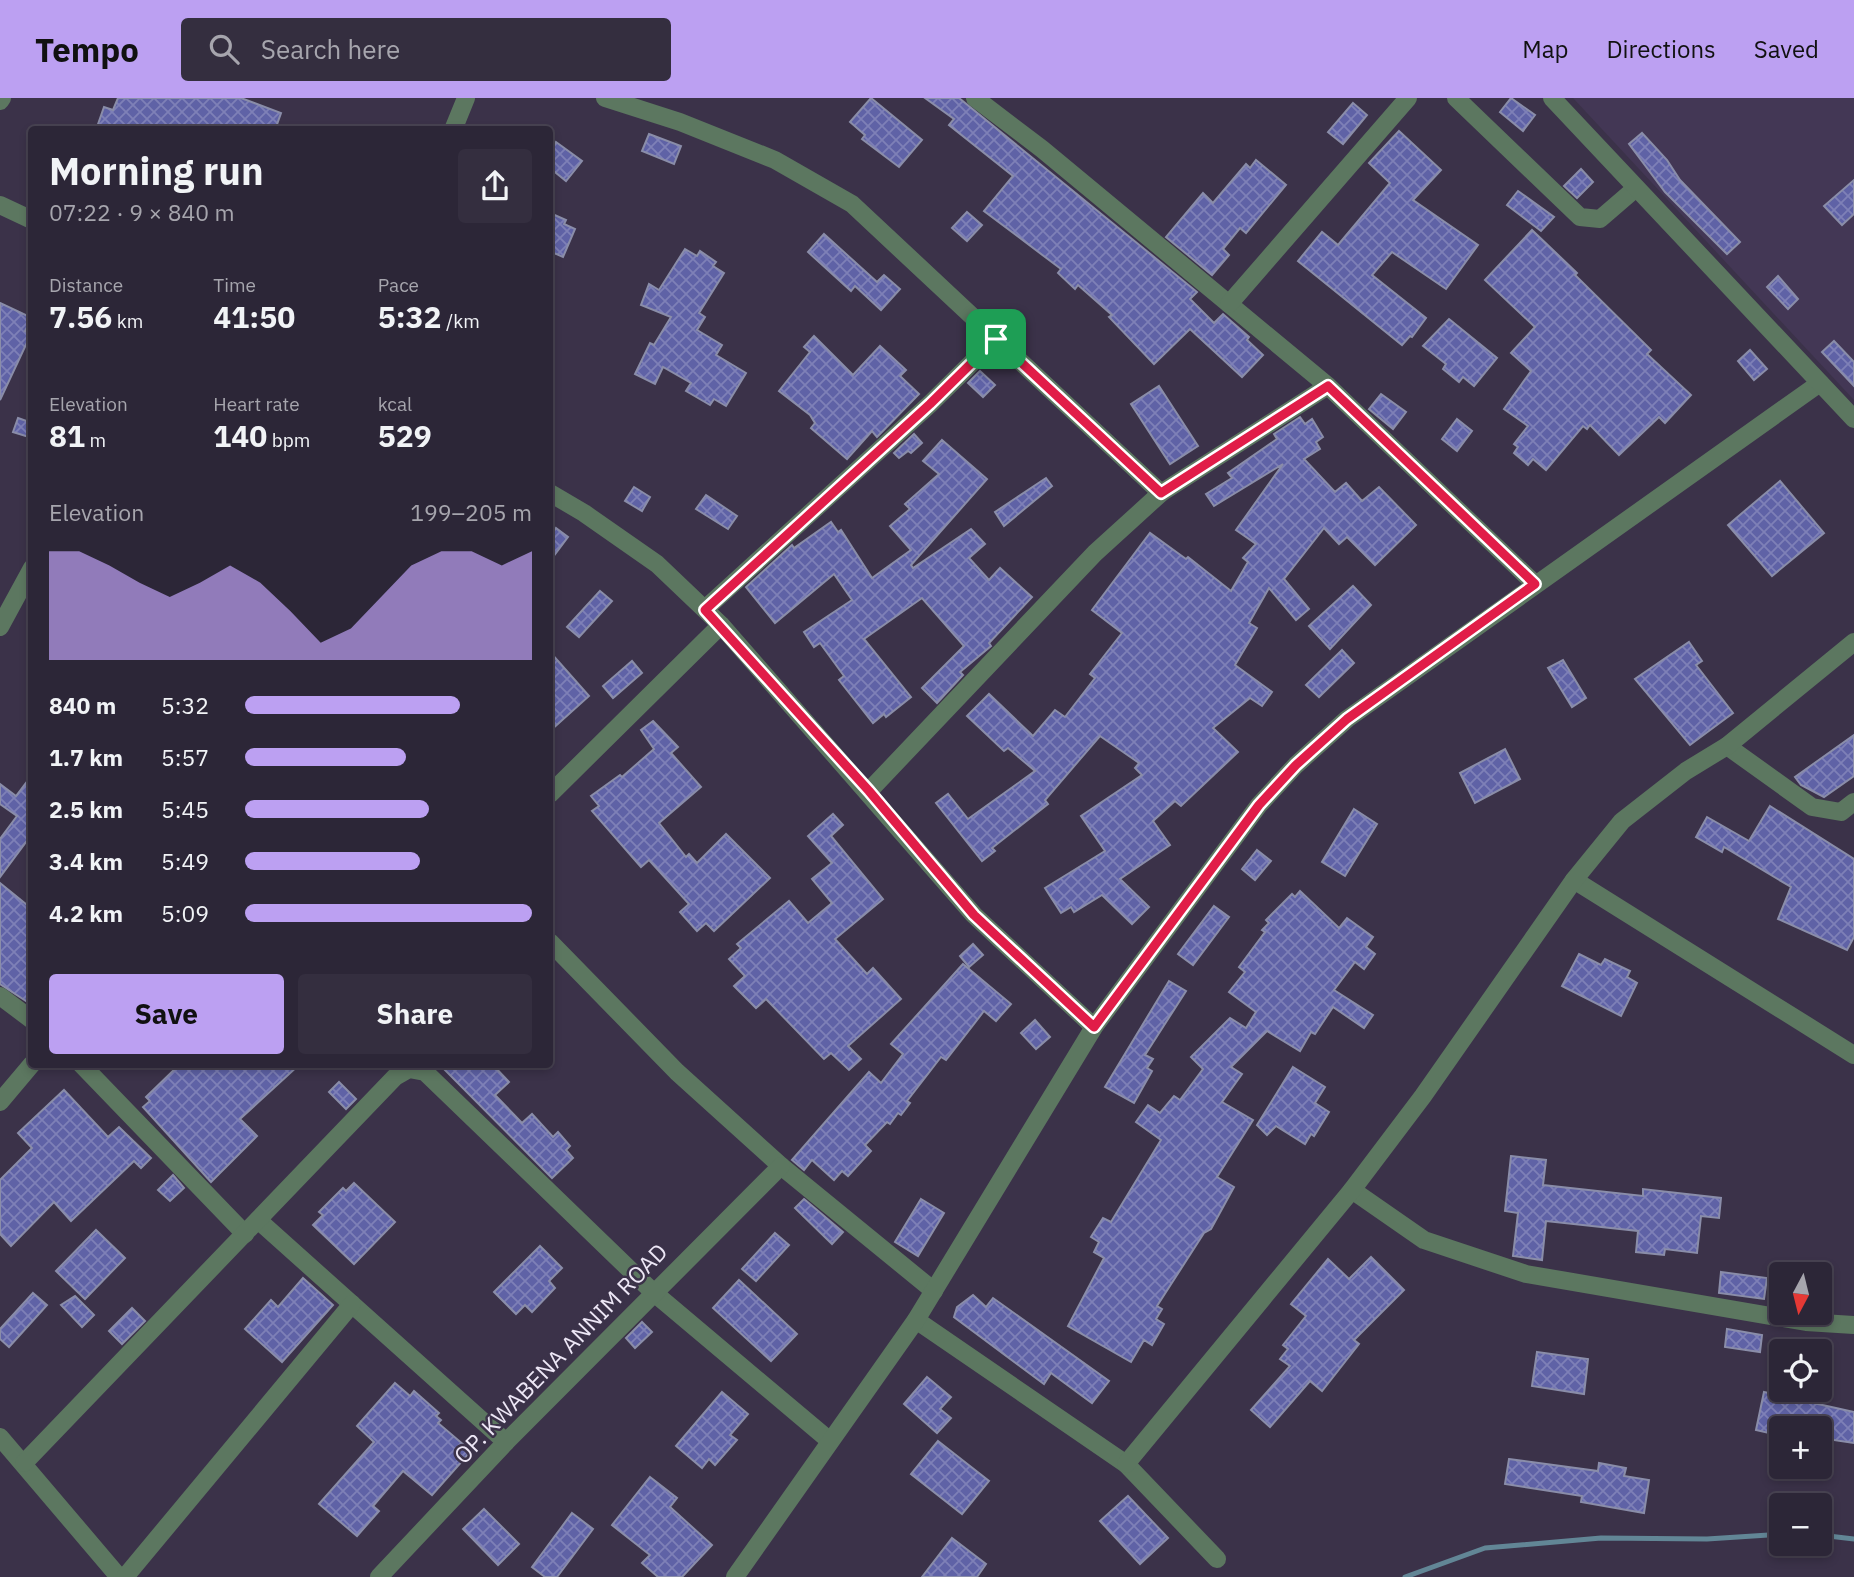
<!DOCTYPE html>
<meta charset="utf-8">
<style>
body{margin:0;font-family:"IBM Plex Sans",sans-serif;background:#342e3f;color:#f1f3f6;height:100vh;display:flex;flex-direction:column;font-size:26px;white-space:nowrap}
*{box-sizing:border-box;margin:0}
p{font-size:23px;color:#a6a5ad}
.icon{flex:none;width:38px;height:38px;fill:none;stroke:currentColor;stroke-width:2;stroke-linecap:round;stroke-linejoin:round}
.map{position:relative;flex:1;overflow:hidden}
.details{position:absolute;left:28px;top:28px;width:525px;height:942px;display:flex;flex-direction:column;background:#2c2637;border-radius:7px;box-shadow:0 4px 10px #0003,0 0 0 2px #484352}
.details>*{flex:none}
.needle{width:46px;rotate:187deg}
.tools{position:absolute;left:1769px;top:1164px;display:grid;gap:14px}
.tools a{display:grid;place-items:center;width:63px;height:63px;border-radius:7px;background:#2c2637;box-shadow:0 4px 10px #0003,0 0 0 2px #484352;font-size:35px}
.pin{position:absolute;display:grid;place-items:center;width:60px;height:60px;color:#fff;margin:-30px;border-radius:14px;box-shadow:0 4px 10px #0006}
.round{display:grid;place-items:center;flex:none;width:74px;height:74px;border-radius:7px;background:#342e3f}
.headline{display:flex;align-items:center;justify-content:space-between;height:119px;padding:0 21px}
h1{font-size:38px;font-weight:700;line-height:52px}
.stats{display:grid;grid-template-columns:repeat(3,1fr);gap:10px;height:119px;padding:7px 21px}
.stats div{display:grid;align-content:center}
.stats b{font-size:30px;font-weight:700}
.stats small{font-size:19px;font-weight:400}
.stats p{font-size:19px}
.chart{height:196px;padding:14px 21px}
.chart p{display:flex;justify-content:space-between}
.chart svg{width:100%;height:126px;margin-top:7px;fill:#bca0f2;opacity:.7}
.action{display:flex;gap:14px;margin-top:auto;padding:14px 21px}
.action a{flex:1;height:80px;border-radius:7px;background:#bca0f2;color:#111;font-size:28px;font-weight:700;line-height:80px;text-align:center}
.action a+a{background:#342e3f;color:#f1f3f6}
ul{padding:0 21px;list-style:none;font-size:23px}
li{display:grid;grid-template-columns:112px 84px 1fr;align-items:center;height:52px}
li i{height:18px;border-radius:9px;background:#bca0f2}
header{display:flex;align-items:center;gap:42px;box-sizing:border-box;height:98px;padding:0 35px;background:#bca0f2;color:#111}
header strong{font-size:33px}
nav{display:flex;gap:38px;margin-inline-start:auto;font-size:24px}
.search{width:490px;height:63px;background:#342e3f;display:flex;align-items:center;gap:18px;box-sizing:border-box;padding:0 24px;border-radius:7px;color:#a6a5ad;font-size:26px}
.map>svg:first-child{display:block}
</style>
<header>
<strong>Tempo</strong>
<div class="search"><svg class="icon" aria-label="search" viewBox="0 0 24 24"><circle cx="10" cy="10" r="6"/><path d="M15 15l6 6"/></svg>Search here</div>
<nav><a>Map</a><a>Directions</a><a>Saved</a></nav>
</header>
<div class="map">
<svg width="1854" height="1479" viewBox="0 0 1854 1479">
<defs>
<pattern id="building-cross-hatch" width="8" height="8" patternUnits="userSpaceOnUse" patternTransform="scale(1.75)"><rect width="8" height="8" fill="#5f62a6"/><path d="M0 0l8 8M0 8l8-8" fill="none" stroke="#7e80b7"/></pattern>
</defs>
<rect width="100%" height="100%" fill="#3b3249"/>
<polygon fill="#433755" points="1573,0 1854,0 1854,302"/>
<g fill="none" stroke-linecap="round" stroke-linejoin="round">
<g stroke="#628696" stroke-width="5">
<polyline points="1820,1437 1854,1441"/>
<polyline points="1405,1479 1485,1450 1601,1440 1707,1441 1782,1436"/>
</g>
</g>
<g fill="url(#building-cross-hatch)" stroke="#8a8da9" stroke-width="2">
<polygon points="118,0 241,0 281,15 275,32 96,32 104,9 113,12"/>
<polygon points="871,0 922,42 899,69 862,41 865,37 850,24"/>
<polygon points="925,0 959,0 1197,194 1190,201 1214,225 1223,216 1249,239 1247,242 1263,257 1242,279 1190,231 1154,266 1109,219 1112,217 1078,187 1075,191 1058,175 1061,171 984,113 1013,78 949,27 954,21"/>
<polygon points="1511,0 1535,17 1523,33 1500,14"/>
<polygon points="1353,5 1367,17 1343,46 1328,34"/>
<polygon points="1399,33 1441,72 1413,102 1478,147 1446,191 1392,154 1372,177 1426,220 1412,239 1410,238 1402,247 1298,163 1322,134 1338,147 1390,85 1369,65"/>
<polygon points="1642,35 1667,62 1680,82 1740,144 1727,156 1665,94 1629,46"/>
<polygon points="649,36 681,48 674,66 642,53"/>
<polygon points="556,44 582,63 566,83 550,70 550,53"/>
<polygon points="1256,62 1286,87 1246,135 1240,130 1223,151 1229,157 1212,177 1166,139 1203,95 1213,105 1246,66 1250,70"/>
<polygon points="1581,71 1593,84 1577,100 1564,88"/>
<polygon points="1854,82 1854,116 1842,127 1824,108"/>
<polygon points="1518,93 1554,119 1541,133 1507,107"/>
<polygon points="967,114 982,127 967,143 952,130"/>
<polygon points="550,115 566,122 564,126 575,131 563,159 554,155 551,161"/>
<polygon points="1532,132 1577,175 1575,177 1651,252 1647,256 1691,297 1665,325 1659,319 1619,357 1590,327 1587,331 1583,328 1546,372 1533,361 1528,367 1514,355 1518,349 1514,346 1528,328 1504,311 1531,273 1511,255 1535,229 1485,182"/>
<polygon points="824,136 877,184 884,177 900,191 881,212 855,188 851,193 808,154"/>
<polygon points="685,151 697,158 700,153 716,164 713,168 724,175 699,215 705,219 697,232 722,247 716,257 746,275 726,308 714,301 710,307 686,293 691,285 663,269 655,286 635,276 650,245 654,247 671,219 641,207 649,186 659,192"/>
<polygon points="1778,178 1798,201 1788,211 1767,189"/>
<polygon points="0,205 32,220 25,233 31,236 0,302"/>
<polygon points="1449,221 1497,260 1474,288 1463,279 1459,284 1443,271 1446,266 1423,248"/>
<polygon points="814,238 853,277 880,248 906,272 900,278 919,296 877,339 872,333 847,361 811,330 815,325 810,317 779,293 810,254 804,249"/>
<polygon points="1834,243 1854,264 1854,288 1822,254"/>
<polygon points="1750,252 1767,271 1754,282 1738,263"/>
<polygon points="980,273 995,287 983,299 968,285"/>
<polygon points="1159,288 1198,348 1170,366 1131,306"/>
<polygon points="1381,296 1406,314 1393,331 1369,311"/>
<polygon points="1300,319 1305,326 1312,321 1323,339 1316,344 1320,351 1304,361 1335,394 1346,385 1362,403 1379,389 1416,427 1375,467 1347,439 1339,446 1324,430 1284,481 1309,511 1296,522 1269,490 1249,525 1257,530 1235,567 1272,594 1262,608 1250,600 1213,630 1238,654 1181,708 1175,703 1153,723 1170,747 1120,781 1149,809 1132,826 1102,797 1074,814 1071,809 1061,815 1045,790 1105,753 1081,718 1142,677 1135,670 1139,665 1100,638 1045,702 1048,706 992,750 995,753 982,763 936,705 948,696 968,721 1035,673 1008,650 1004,653 967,618 989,596 1033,638 1055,612 1065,619 1095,580 1090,576 1122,535 1092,512 1150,435 1186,461 1188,459 1231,493 1248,464 1243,460 1256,446 1236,432 1283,366 1214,408 1206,396 1232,380 1228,375 1277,341 1274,336"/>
<polygon points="18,320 32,325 32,340 13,334"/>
<polygon points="1457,321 1472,333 1457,353 1442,341"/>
<polygon points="914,336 922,345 911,355 908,353 899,360 894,355"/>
<polygon points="942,342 987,381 911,467 913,470 971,431 985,446 969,460 989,482 1000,470 1032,499 989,545 991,548 960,574 963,577 937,605 922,590 964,548 922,500 864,541 911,599 886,619 884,616 873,625 839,582 844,578 820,545 814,549 804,534 852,502 834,476 775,525 746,489 792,447 794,450 831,424 838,434 841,432 872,480 911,452 890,428 910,411 905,406 939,376 923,363"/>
<polygon points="1046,380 1052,388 1004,428 995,414"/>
<polygon points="1780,383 1824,435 1772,478 1728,427"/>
<polygon points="634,389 650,399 642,413 625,403"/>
<polygon points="706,397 737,418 728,431 696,411"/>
<polygon points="556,430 568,439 550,463 550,439"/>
<polygon points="1353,488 1371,507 1330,551 1309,528"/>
<polygon points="600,493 612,503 579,539 567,529"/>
<polygon points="1689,544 1702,563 1696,567 1733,615 1690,647 1635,581"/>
<polygon points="1342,552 1354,565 1319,599 1306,587"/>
<polygon points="550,554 589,598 550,633"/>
<polygon points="1563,562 1586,600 1572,609 1548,570"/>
<polygon points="632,563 642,575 613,600 603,588"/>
<polygon points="653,623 678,649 671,655 701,689 659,725 686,759 689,756 697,765 726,736 770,780 714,833 706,825 697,833 680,814 689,806 649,762 641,769 592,713 599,708 591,698 620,677 622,679 654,651 641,632"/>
<polygon points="1854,637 1854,678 1824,699 1801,687 1795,679"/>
<polygon points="1505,651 1520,681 1475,705 1460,675"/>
<polygon points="32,677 32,736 0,779 0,741 17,718 0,706 0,686 16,698"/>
<polygon points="1770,708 1854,761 1854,839 1847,852 1778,821 1791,789 1724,749 1722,754 1696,739 1707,719 1749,743"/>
<polygon points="1354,711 1377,726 1345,778 1322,764"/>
<polygon points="833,716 843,727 831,738 883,801 835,841 867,876 873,870 901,901 848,948 861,961 849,972 831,955 824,961 766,901 756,910 734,888 745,878 729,861 741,850 737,846 789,803 808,825 832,805 812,781 832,765 808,738"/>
<polygon points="1257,752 1271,763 1255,782 1242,771"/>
<polygon points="0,785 32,811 32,907 0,886"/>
<polygon points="1300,793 1339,830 1347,820 1373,839 1366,849 1375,856 1364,871 1355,864 1334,892 1373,917 1364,930 1333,909 1315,936 1311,934 1300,953 1267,933 1231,969 1242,976 1222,1004 1253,1022 1217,1079 1234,1089 1211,1131 1204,1135 1157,1208 1162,1211 1156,1221 1164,1226 1152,1247 1144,1242 1131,1264 1068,1228 1104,1160 1094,1154 1099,1144 1091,1139 1103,1120 1111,1124 1161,1042 1136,1024 1148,1007 1160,1015 1174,998 1180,1002 1203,971 1191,959 1230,920 1246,930 1256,914 1229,894 1245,874 1239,869 1265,834 1262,832 1269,825 1266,822 1292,796 1295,799"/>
<polygon points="1214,808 1229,819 1193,867 1178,856"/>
<polygon points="973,846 983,857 969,869 960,858"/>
<polygon points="1579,856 1601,867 1605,861 1630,873 1627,879 1637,885 1621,918 1562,888"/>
<polygon points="963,866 1011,906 996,923 984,913 946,962 941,959 907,1003 910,1005 901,1017 898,1015 890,1026 887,1024 865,1047 871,1053 848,1078 842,1073 834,1082 812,1062 804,1072 792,1062 869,974 881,985 903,956 891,946"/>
<polygon points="1169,883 1186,893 1145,957 1153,961 1147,970 1152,973 1134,1005 1105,989"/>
<polygon points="1035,922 1050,939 1036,951 1021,935"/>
<polygon points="180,966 300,966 240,1021 257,1038 211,1084 143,1009 150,1003 146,999"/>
<polygon points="439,966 492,966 509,984 495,997 522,1025 532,1016 553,1039 558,1034 570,1048 566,1052 573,1060 552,1080"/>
<polygon points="1293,969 1325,989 1315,1005 1329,1014 1314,1038 1311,1036 1305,1046 1276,1028 1267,1037 1257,1027"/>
<polygon points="339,984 356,1001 346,1011 329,994"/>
<polygon points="64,992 108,1039 119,1029 151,1060 141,1070 134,1063 71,1123 54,1104 11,1148 0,1136 0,1082 32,1050 18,1035"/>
<polygon points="1511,1058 1546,1062 1543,1087 1643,1098 1643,1091 1721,1100 1719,1120 1701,1118 1697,1155 1665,1151 1664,1157 1636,1154 1638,1133 1546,1123 1542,1162 1513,1158 1518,1115 1505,1113"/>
<polygon points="173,1077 184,1090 170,1103 158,1092"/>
<polygon points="354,1085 395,1124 354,1166 313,1127 323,1117 319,1114 343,1090 346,1093"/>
<polygon points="804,1101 843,1134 832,1146 795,1110"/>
<polygon points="921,1101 944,1115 918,1158 895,1144"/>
<polygon points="96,1132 125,1160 85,1201 56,1173"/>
<polygon points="775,1135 789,1147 756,1183 742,1171"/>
<polygon points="540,1148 562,1170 549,1183 555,1190 532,1214 525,1207 516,1216 494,1194"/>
<polygon points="1371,1159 1404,1192 1354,1242 1359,1246 1322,1293 1310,1283 1270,1329 1251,1312 1290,1268 1280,1261 1288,1251 1283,1247 1306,1218 1291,1206 1328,1161 1349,1181"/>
<polygon points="1721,1174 1767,1180 1764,1201 1719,1195"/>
<polygon points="303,1180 333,1207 282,1264 245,1231 271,1202 278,1209"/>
<polygon points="739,1182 797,1236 771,1263 713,1210"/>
<polygon points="33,1195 47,1207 9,1249 0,1241 0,1231"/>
<polygon points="973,1197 986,1209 993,1200 1109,1283 1092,1305 1051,1275 1044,1286 954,1219 957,1209"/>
<polygon points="75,1198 94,1217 82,1229 61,1207"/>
<polygon points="132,1210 145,1223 122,1246 109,1233"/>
<polygon points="642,1224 652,1234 635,1250 626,1240"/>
<polygon points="1727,1231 1762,1237 1760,1254 1725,1249"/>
<polygon points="1537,1254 1588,1261 1584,1296 1532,1288"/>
<polygon points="927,1279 951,1299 940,1311 951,1320 937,1335 904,1306"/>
<polygon points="395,1285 410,1298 414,1293 439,1315 436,1318 441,1322 438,1325 471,1353 432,1397 403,1373 373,1408 379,1413 357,1438 319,1406 374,1344 357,1328"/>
<polygon points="722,1294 748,1316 730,1337 737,1342 715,1367 709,1361 702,1370 676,1348"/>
<polygon points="1764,1294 1854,1314 1854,1345 1820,1340 1820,1330 1782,1330 1782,1338 1756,1332"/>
<polygon points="938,1343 989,1383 962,1416 911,1376"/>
<polygon points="1509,1361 1598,1373 1599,1365 1626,1370 1624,1378 1649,1382 1644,1415 1581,1404 1582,1398 1505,1386"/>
<polygon points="650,1379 677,1400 670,1409 712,1447 682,1479 658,1479 642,1465 650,1457 612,1427"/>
<polygon points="1128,1398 1168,1440 1140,1466 1100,1423"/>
<polygon points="484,1411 519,1446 498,1467 463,1431"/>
<polygon points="572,1415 593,1431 557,1479 545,1479 532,1469"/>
<polygon points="952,1440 986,1466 977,1479 922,1479"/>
</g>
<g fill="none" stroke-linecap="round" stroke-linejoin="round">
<g stroke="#5c7760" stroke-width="18">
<polyline points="605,0 680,24 775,62 852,106 1161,395"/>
<polyline points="975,0 1042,51 1328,288 1535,486"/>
<polyline points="1456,0 1580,119 1600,121 1636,90"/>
<polyline points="0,3 2,0"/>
<polyline points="453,32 466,0"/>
<polyline points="0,107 32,122"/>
<polyline points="1229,206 1408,0"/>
<polyline points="550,395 584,415 657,466 721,527 974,817 1094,929"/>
<polyline points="705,511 930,306 996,241"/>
<polyline points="0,529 32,470"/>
<polyline points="1727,648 1812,709 1841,714 1854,704"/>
<polyline points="869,693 1095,455 1161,395 1328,288"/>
<polyline points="550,696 721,527"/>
<polyline points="1574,782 1854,957"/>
<polyline points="550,844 677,974 781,1068 934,1193"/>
<polyline points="0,898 32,922"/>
<polyline points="81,966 245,1136"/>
<polyline points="0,1004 32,966"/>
<polyline points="1352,1092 1424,1142 1526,1176 1806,1224 1854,1227"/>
<polyline points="258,1122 506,1344"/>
<polyline points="916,1222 1126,1366 1217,1461"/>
<polyline points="0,1339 119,1479"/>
<polyline points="24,1365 395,979 409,971 425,974 653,1194 830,1343"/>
<polyline points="1126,1366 1352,1092 1423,998 1574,782 1622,723 1686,673 1727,648 1854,544"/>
<polyline points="125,1479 352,1206"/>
<polyline points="379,1479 506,1344 781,1068"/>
<polyline points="735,1479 916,1222 1094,929 1259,707 1296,667 1347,621 1820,285"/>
</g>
<polyline stroke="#5c7760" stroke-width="18" points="1552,0 1854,321"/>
</g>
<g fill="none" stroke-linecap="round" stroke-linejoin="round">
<g stroke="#fff" stroke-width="14">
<polygon id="route" points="996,241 1161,395 1328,288 1535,486 1347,621 1296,667 1259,707 1094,929 974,817 869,693 705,512 930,306"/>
</g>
<use href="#route" stroke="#e11d48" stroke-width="9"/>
</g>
<g text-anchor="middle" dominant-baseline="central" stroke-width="5" stroke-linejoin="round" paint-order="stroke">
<g font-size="23" fill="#ede7f6" stroke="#3b3249">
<text transform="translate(560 1255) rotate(-46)">OP. KWABENA ANNIM ROAD</text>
</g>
</g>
</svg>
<div class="tools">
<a><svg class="needle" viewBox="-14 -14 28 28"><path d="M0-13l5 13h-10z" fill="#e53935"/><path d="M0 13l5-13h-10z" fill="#a6a5ad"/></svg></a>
<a><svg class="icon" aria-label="locate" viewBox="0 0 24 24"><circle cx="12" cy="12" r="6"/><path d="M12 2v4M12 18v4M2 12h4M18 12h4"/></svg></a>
<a>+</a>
<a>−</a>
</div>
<div class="pin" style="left:996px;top:241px;background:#1e9e55"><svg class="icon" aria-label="arrive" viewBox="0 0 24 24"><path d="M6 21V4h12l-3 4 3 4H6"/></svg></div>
<section class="details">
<div class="headline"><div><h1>Morning run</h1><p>07:22 · 9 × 840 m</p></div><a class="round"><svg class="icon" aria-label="share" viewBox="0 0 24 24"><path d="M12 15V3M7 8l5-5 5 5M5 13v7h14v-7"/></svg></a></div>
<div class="stats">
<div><p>Distance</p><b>7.56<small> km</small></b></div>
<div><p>Time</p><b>41:50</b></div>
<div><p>Pace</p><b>5:32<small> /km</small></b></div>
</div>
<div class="stats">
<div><p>Elevation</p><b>81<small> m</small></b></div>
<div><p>Heart rate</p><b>140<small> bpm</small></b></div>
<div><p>kcal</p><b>529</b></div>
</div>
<div class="chart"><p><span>Elevation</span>199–205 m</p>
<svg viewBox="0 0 160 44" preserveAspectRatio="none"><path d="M0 44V6L10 6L20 11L30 17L40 22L50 17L60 11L70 17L80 27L90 38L100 33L110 22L120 11L130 6L140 6L150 11L160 6V44z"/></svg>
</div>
<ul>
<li><b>840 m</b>5:32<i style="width:75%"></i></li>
<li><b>1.7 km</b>5:57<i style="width:56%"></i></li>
<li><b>2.5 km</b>5:45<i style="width:64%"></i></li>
<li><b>3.4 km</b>5:49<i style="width:61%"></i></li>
<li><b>4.2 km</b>5:09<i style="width:100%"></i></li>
</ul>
<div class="action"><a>Save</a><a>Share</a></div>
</section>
</div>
